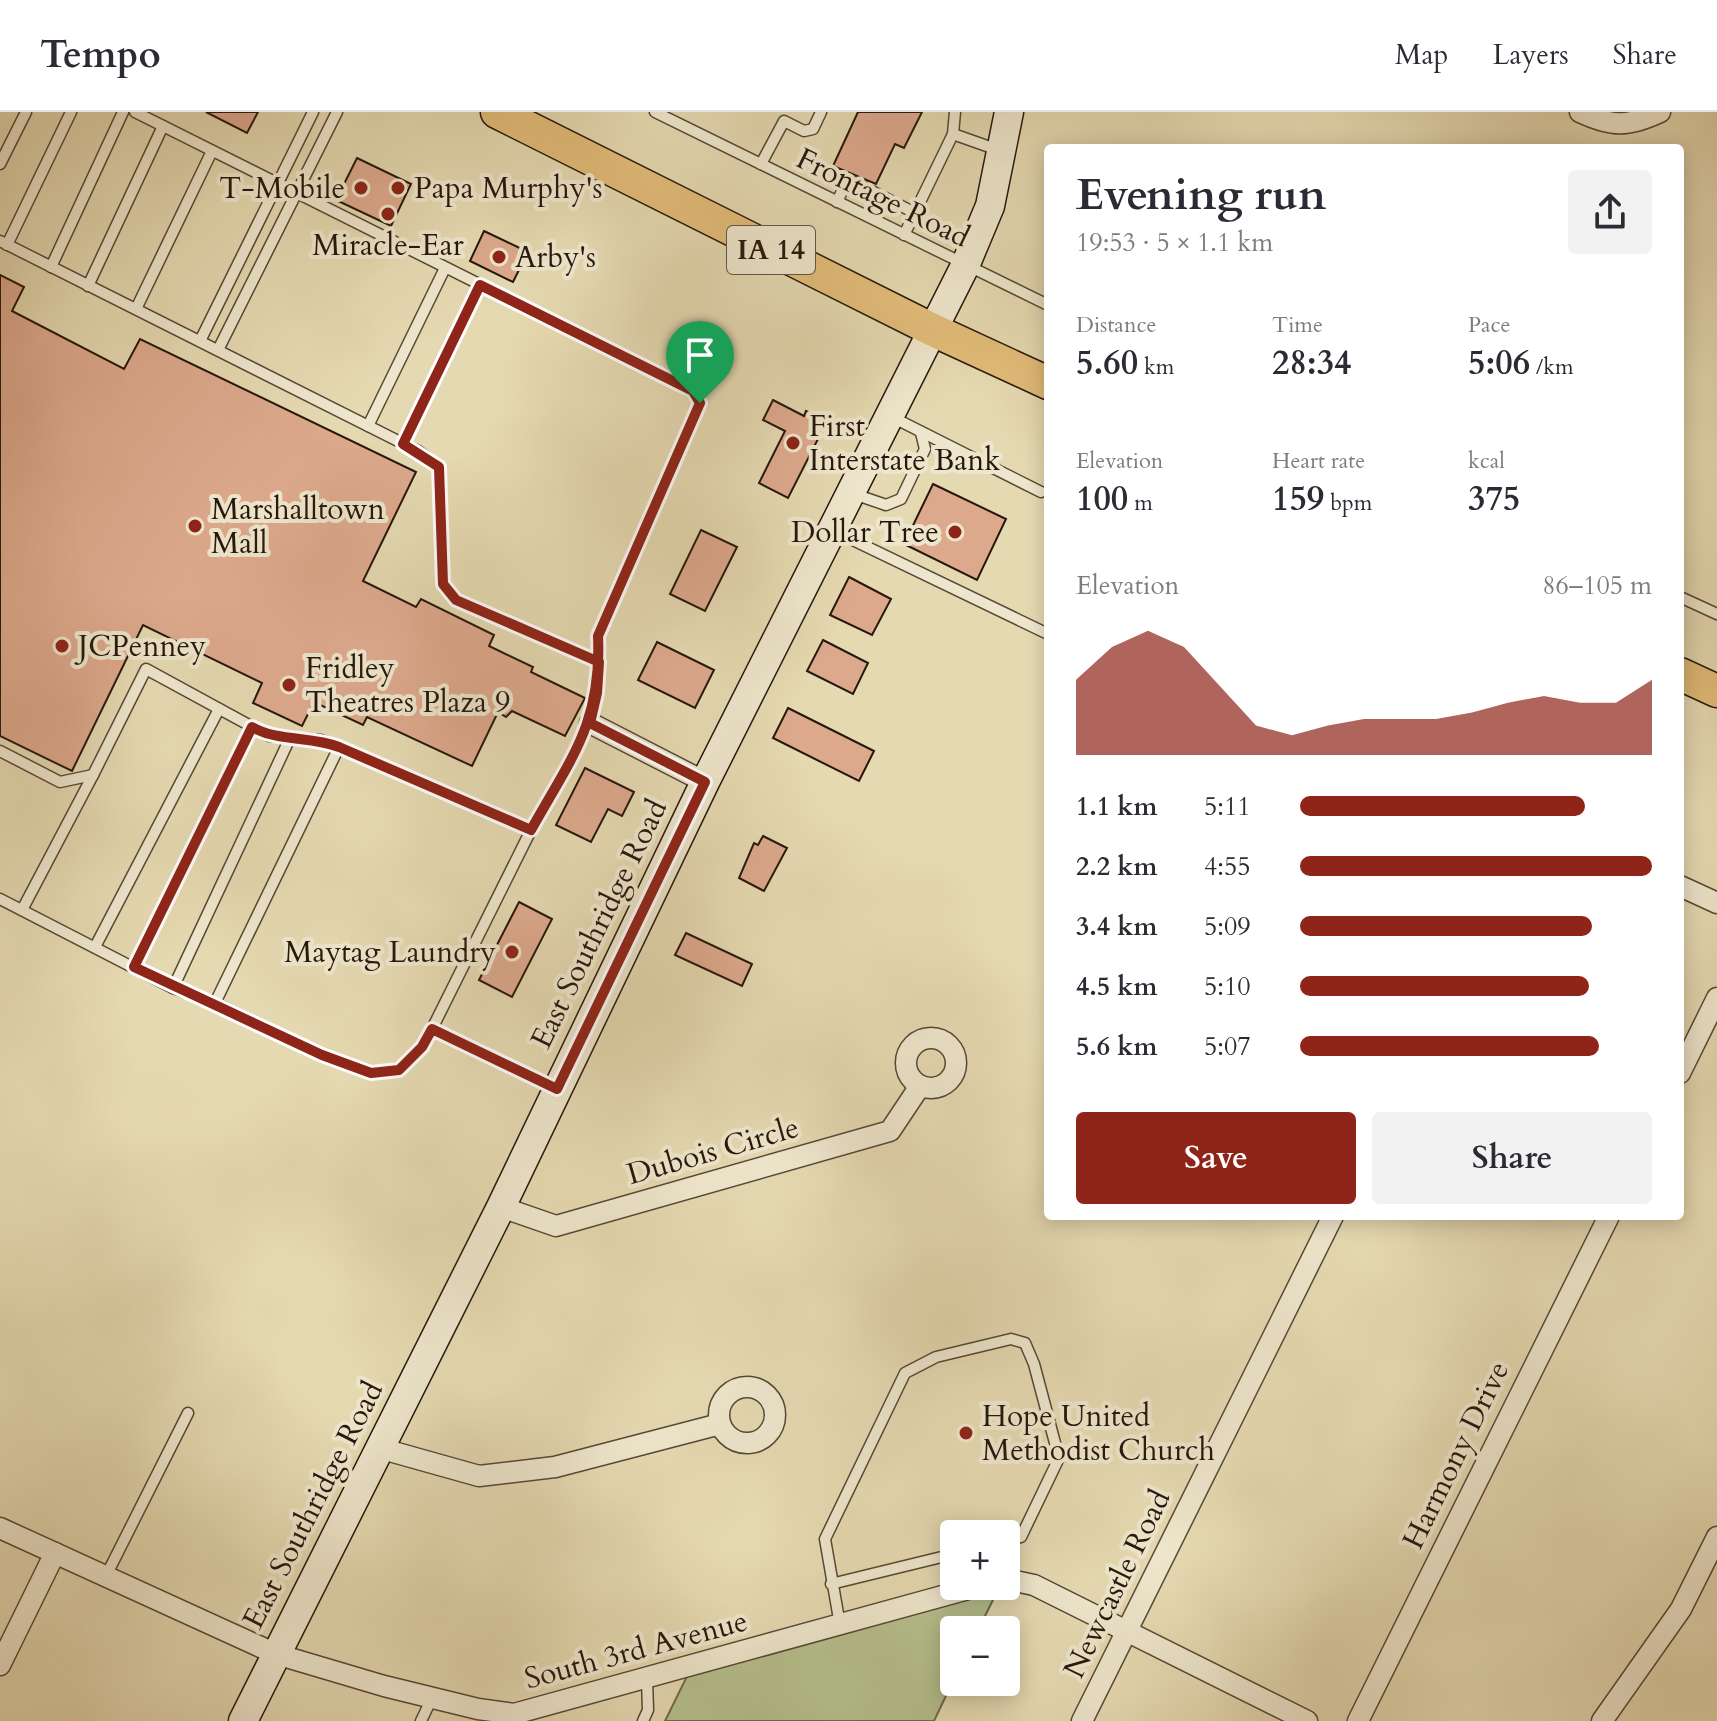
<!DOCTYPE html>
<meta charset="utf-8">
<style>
body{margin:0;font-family:Cardo,serif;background:#f2f2f3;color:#2b2b33;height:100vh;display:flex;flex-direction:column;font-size:30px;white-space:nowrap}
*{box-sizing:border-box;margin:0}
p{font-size:26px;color:#7c7c81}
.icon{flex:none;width:44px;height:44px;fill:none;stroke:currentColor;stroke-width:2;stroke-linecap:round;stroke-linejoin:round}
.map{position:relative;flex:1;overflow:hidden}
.panel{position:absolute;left:1044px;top:32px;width:640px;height:1076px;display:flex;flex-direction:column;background:#fff;border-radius:8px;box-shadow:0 4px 20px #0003}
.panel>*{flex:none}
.controls{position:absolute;left:940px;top:1408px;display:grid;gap:16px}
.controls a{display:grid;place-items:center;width:80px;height:80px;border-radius:8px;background:#fff;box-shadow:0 4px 20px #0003;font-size:40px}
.pin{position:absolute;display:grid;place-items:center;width:68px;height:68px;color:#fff;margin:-82px -34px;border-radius:50% 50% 50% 0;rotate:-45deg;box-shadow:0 0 8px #0007}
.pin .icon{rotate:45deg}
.round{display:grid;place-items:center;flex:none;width:84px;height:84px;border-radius:8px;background:#f2f2f3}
.overview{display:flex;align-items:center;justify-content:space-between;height:136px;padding:0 32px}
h1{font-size:44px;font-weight:700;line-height:60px}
.stats{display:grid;grid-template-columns:repeat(3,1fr);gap:12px;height:136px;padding:8px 32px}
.stats div{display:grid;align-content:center}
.stats b{font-size:34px;font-weight:700}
.stats small{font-size:22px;font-weight:400}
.stats p{font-size:22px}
.chart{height:224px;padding:16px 32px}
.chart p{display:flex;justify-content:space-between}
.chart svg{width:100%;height:144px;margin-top:8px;fill:#8f2418;opacity:.7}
.action{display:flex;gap:16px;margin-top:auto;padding:16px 32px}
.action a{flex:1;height:92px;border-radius:8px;background:#8f2418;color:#fff;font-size:32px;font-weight:700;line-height:92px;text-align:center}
.action a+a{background:#f2f2f3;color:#2b2b33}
ul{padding:0 32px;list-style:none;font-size:26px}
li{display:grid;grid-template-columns:128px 96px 1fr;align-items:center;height:60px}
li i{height:20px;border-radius:10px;background:#8f2418}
header{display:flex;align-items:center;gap:48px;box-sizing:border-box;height:112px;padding:0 40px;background:#fff;border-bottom:2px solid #e1e1e2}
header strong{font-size:38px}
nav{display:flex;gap:44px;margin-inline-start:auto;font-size:28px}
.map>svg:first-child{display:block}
</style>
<header>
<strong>Tempo</strong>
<nav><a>Map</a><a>Layers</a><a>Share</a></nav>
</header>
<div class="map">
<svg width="1717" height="1609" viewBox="0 0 1717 1609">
<rect width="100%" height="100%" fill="#e5d9b1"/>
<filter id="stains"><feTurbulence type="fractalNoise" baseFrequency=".0025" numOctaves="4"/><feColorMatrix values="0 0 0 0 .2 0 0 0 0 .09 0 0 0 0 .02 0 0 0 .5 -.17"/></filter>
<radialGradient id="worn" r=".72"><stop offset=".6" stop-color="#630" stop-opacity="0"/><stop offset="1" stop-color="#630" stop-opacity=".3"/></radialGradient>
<polygon fill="#b5bf8c" stroke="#6e6b4c" stroke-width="2" points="979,1474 1000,1474 978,1518 954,1518 954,1567 934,1609 665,1609 692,1554"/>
<g fill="#dda98d" stroke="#26170c" stroke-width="2">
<polygon points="206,0 258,0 247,21"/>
<polygon points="858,0 922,0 904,36 895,32 876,72 833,54"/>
<polygon points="357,46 411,72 391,114 336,88"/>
<polygon points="484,119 528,140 513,170 470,149"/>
<polygon points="0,163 24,175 12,199 124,257 140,227 416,360 363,469 416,495 421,487 494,523 489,534 533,555 531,560 585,586 565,624 512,599 506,605 498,600 472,654 367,605 363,613 314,590 302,614 253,591 262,571 143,513 72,659 0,624"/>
<polygon points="773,288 804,304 806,299 821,307 813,322 819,325 788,386 759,371 785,319 763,308"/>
<polygon points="933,372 1006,407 977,468 904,432"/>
<polygon points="701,418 737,435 705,499 670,482"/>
<polygon points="849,465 891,487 872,523 830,503"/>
<polygon points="823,528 868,551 853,582 807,559"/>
<polygon points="657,530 714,558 695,596 638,568"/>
<polygon points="788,596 874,639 859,669 773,626"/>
<polygon points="585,656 634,680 622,704 608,697 591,730 556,713"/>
<polygon points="763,724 787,736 764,779 739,766 754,731 758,733"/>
<polygon points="519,790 552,807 512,885 479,868"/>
<polygon points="686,821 752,852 742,874 675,843"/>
</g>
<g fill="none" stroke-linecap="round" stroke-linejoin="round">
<g stroke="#564835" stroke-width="13">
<g id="lane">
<polyline points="655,0 1048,193"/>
<polyline points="953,22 955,0"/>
<polyline points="0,52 26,0"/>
<polyline points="761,52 784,9 804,19 813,17 821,0"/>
<polyline points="837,90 845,73 854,70 915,101"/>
<polyline points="904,123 953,22 1001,39"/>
<polyline points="0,129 418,339 439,355 443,472 456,488 599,550"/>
<polyline points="7,133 71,0"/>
<polyline points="51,155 123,0"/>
<polyline points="88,174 163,14"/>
<polyline points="136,197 212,39"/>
<polyline points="200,229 313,0"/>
<polyline points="218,238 337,0"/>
<polyline points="892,305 1041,380"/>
<polyline points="368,314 445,156"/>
<polyline points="403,332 480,173"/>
<polyline points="854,382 886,393 901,387 925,337 921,321"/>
<polyline points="834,419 1048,522"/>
<polyline points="1680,485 1717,502"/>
<polyline points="0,639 60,670 93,663 146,557 269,624 321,628 339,635 531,718 590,611 597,581 598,524 700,291 693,279 135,0"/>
<polyline points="531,718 432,917 555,976"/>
<polyline points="0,787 173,876 215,891 322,943 371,961 399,958 422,935 432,917"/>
<polyline points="22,798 93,663"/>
<polyline points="95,835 219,597"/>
<polyline points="134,855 252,615"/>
<polyline points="173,876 290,626"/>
<polyline points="215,891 339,635"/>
<polyline points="106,1464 188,1301"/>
<polyline points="831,1472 954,1442"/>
<polyline points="840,1513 825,1427 905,1261 936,1245 1011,1227 1025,1231 1034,1252 1059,1346 1021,1425 1006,1429"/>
<polyline points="421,1609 432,1586"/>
<polyline points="643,1609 648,1598 647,1567"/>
</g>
</g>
<g stroke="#564835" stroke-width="23">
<g id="street">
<path d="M1580,0C1612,15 1628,15 1660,0"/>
<polyline points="590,611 705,670"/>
<polyline points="1680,774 1717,791"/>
<circle cx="931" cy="951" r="25"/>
<polyline points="1680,961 1717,886"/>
<polyline points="501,1095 556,1114 890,1019 920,974"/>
<circle cx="747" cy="1303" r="28"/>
<polyline points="379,1336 479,1364 555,1355 720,1312"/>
<polyline points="0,1416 276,1542 384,1574 478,1597 514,1602 979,1474"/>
<polyline points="1006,1467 1034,1473 1307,1609"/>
<polyline points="0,1553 55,1441"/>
<polyline points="1082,1609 1333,1104"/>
<polyline points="1358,1609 1609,1104"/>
<polyline points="1602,1609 1681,1497 1717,1425"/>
</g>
</g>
<g stroke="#26170c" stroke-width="31">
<polyline id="secondary" points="243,1609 501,1095 705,670 965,154 990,94 1009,0"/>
</g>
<g stroke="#26170c" stroke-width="35">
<g id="primary">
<polyline points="497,0 933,218 1048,271"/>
<polyline points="1680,562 1717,579"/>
</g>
</g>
<use href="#lane" stroke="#eee6cc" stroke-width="10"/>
<use href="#street" stroke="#eee6cc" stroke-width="20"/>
<use href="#secondary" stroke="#eee6cc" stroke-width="28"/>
<use href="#primary" stroke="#e2bc78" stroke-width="32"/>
</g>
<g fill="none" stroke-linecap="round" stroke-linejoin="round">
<g stroke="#fff" stroke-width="16">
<path id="route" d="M700,291L598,524C602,611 571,646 531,718L339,635C310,624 279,630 252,615L134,855L322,943L371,961L399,958L422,935L432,917L557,977L705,670L590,611L597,581L599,550L456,488L443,472L439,355L403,332L480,173L693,279L700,291"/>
</g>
<use href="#route" stroke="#8f2418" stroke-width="10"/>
</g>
<g fill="#8f2418" stroke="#eee6cc" stroke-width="3">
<circle cx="361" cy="76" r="8"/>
<circle cx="398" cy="76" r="8"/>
<circle cx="388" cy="102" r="8"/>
<circle cx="499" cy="145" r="8"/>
<circle cx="793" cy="331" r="8"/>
<circle cx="195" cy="414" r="8"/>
<circle cx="955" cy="420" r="8"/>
<circle cx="62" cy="534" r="8"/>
<circle cx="289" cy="573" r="8"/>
<circle cx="512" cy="840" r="8"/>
<circle cx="966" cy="1321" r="8"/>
</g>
<g text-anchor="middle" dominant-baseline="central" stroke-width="8" stroke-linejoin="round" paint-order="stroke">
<rect fill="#eee6cc" stroke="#625546" stroke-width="2" x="727" y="114" width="88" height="48" rx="6"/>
<g font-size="28" font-weight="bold" fill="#26170c">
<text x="771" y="138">IA 14</text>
</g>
<g font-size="30" fill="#26170c" stroke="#eee6cc" text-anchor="start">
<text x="345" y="76" text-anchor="end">T-Mobile</text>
<text x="414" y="76">Papa Murphy's</text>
<text x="388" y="133" text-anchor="middle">Miracle-Ear</text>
<text x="515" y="145">Arby's</text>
<text x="809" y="314">First<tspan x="809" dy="34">Interstate Bank</tspan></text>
<text x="211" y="397">Marshalltown<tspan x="211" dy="34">Mall</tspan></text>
<text x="939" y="420" text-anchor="end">Dollar Tree</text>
<text x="78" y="534">JCPenney</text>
<text x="305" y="556">Fridley<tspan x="305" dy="34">Theatres Plaza 9</tspan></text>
<text x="496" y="840" text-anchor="end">Maytag Laundry</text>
<text x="982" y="1304">Hope United<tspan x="982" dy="34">Methodist Church</tspan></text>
</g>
<g font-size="30" fill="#26170c" stroke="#eee6cc">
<text transform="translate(883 86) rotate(26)">Frontage Road</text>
<text transform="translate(599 812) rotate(-64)">East Southridge Road</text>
<text transform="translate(713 1039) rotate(-16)">Dubois Circle</text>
<text transform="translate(1456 1343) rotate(-64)">Harmony Drive</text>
<text transform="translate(313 1393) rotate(-63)">East Southridge Road</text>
<text transform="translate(1117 1472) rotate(-64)">Newcastle Road</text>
<text transform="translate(636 1538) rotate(-15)">South 3rd Avenue</text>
</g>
</g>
<rect width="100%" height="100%" filter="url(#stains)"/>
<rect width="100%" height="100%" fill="url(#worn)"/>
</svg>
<div class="controls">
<a>+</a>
<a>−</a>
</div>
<div class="pin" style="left:700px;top:291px;background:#1e9e55"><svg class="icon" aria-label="arrive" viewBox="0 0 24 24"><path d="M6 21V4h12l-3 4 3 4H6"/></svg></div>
<section class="panel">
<div class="overview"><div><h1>Evening run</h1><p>19:53 · 5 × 1.1 km</p></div><a class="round"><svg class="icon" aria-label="share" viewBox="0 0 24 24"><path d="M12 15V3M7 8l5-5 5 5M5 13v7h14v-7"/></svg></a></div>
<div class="stats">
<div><p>Distance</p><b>5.60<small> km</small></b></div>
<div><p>Time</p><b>28:34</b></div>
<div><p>Pace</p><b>5:06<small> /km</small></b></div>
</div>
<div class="stats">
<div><p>Elevation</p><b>100<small> m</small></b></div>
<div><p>Heart rate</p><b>159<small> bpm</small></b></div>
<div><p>kcal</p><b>375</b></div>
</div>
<div class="chart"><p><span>Elevation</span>86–105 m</p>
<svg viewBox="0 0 160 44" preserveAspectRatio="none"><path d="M0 44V21L10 11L20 6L30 11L40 23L50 35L60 38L70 35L80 33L90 33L100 33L110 31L120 28L130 26L140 28L150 28L160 21V44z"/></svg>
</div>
<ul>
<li><b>1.1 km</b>5:11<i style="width:81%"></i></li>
<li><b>2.2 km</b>4:55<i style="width:100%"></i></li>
<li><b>3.4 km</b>5:09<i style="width:83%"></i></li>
<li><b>4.5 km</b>5:10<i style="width:82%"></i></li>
<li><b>5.6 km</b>5:07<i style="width:85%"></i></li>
</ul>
<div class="action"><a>Save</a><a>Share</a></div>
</section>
</div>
